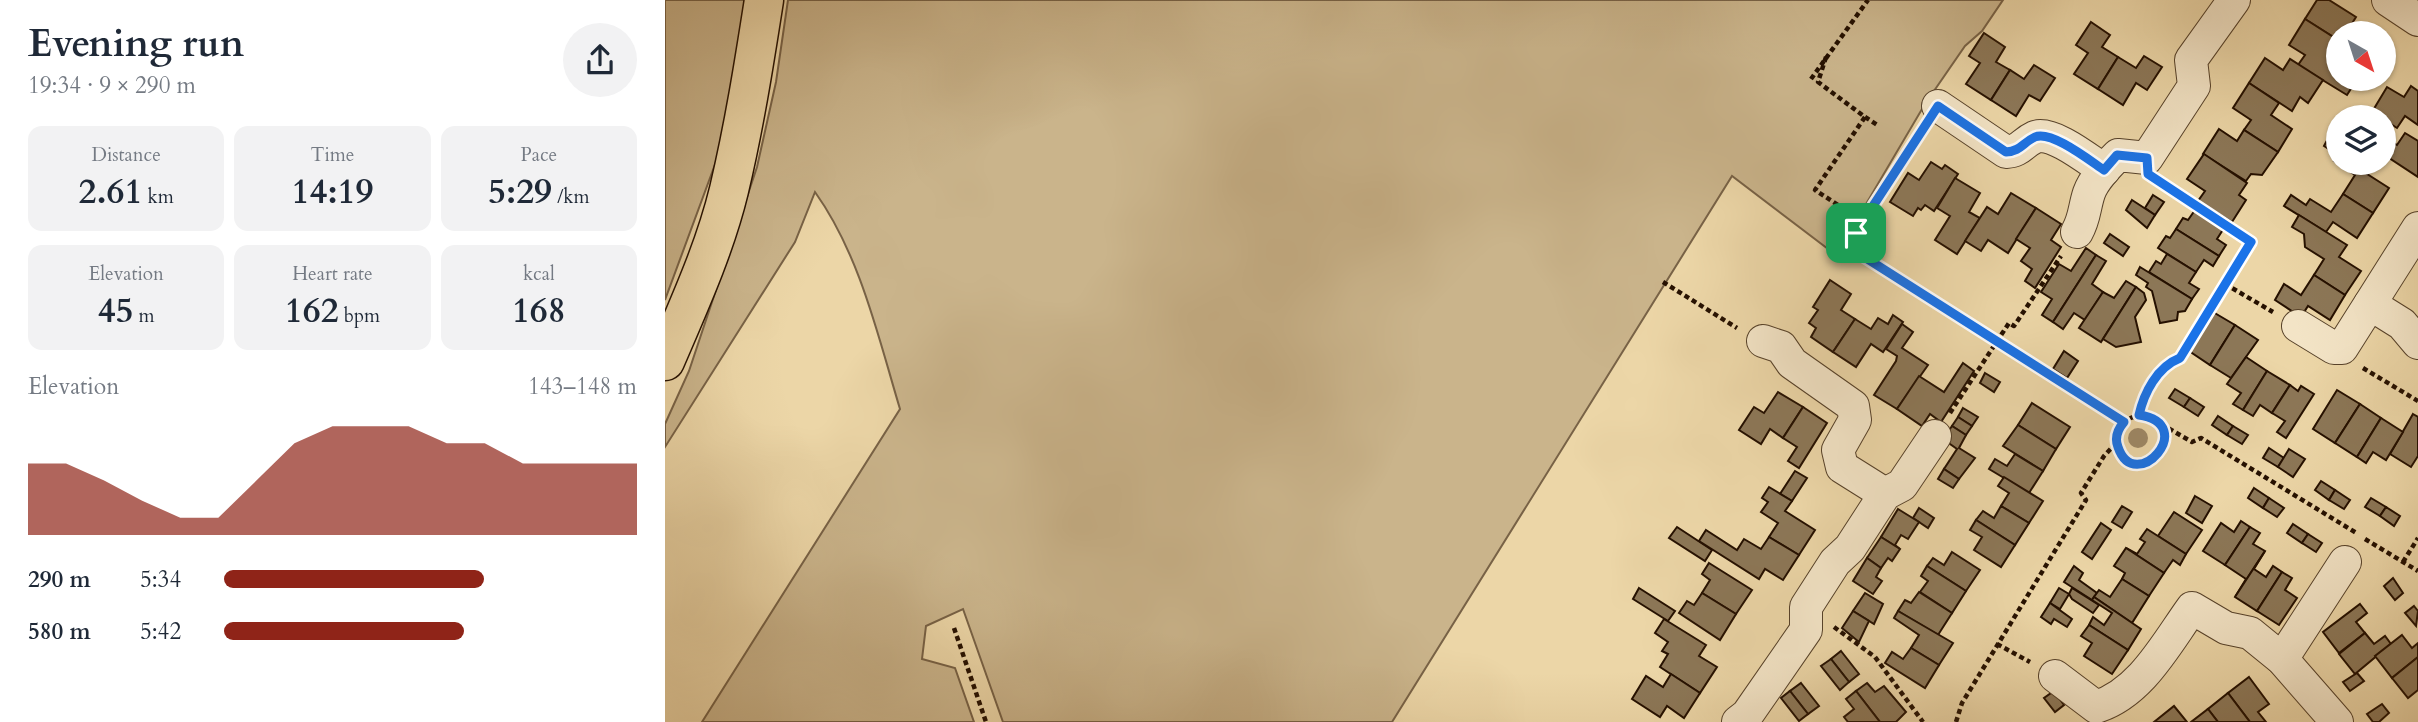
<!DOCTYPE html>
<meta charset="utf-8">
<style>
body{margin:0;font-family:Cardo,serif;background:#f2f2f3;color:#1f2937;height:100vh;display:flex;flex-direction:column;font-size:26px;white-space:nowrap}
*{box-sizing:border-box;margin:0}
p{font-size:23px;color:#747a83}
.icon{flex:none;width:38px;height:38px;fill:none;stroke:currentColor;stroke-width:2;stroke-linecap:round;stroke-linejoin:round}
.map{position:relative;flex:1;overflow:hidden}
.side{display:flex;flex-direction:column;background:#fff;width:665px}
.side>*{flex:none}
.needle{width:46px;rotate:141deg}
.fabs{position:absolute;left:1661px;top:21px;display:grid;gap:14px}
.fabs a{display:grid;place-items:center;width:70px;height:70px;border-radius:50%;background:#fff;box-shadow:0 2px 5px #0004;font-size:35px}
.pin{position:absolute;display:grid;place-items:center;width:60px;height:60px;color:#fff;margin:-30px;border-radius:14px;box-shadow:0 4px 10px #0006}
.round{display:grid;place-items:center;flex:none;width:74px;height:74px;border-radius:37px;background:#f2f2f3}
.summary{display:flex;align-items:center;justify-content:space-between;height:119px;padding:0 28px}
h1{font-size:38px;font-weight:800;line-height:52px}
.stats{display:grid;grid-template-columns:repeat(3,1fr);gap:10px;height:119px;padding:7px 28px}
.stats div{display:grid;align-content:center;border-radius:14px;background:#f2f2f3;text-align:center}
.stats b{font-size:35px;font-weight:800}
.stats small{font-size:19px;font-weight:400}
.stats p{font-size:19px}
.chart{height:196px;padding:14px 28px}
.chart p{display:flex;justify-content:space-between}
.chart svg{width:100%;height:126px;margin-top:7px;fill:#8f2418;opacity:.7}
ul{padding:0 28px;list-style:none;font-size:23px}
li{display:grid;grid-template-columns:112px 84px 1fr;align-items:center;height:52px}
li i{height:18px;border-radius:9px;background:#8f2418}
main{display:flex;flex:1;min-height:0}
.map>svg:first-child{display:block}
</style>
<main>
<section class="side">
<div class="summary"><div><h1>Evening run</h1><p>19:34 · 9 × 290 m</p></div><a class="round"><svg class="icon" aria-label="share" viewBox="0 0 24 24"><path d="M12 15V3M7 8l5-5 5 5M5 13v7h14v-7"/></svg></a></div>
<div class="stats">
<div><p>Distance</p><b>2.61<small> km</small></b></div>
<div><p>Time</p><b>14:19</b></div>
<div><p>Pace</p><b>5:29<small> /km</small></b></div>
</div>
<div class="stats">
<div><p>Elevation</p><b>45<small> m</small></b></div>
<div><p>Heart rate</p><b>162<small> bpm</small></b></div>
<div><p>kcal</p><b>168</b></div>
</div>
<div class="chart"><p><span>Elevation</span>143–148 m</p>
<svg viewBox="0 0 160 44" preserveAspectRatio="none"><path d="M0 44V19L10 19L20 25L30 32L40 38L50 38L60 25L70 12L80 6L90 6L100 6L110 12L120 12L130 19L140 19L150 19L160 19V44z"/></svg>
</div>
<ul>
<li><b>290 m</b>5:34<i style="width:63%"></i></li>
<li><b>580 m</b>5:42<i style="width:58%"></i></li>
</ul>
</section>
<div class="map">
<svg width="1753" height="722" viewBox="0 0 1753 722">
<rect width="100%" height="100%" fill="#ecd6a7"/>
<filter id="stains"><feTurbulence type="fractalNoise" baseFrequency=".00286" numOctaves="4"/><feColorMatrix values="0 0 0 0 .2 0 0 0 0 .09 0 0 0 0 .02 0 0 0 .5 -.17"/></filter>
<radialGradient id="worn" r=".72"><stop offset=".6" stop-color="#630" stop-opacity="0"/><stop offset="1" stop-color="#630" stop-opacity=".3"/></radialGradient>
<g fill="#cab48b" stroke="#786246" stroke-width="2">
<polygon points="0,0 81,0 71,75 52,159 0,300"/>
<path d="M123,0H1338L1317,31L1300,46L1260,104L1171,255L1067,176L727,722H338L298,609L261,626L257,659L290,668L309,722H37L235,409C213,336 195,255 150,192L130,242L0,447V424L24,371L92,167L111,82Z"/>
</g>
<g fill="#8c7757" stroke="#251000" stroke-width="2">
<polygon points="1652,0 1664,0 1691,17 1681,33 1673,33 1673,40 1640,19"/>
<polygon points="1640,19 1673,40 1665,58 1673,64 1672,78 1687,87 1682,95 1633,65 1640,55 1624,45"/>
<polygon points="1426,22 1445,35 1437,47 1453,57 1433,89 1409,74 1423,53 1411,45"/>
<polygon points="1319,33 1340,47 1331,62 1345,70 1326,100 1301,84 1315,63 1304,56"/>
<polygon points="1479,56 1497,67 1482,90 1471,83 1458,105 1433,89 1453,57 1471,68"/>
<polygon points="1600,58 1618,70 1625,59 1658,80 1643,103 1635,97 1627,111 1584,83"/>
<polygon points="1369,65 1390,78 1375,101 1364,95 1351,116 1326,100 1345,70 1359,79"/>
<polygon points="1584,83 1614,103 1606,115 1627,129 1613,152 1579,130 1586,120 1568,108"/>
<polygon points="1746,86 1753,91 1753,125 1740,116 1732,128 1707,112 1722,87 1739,97"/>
<polygon points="1554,129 1572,141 1579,130 1613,152 1597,175 1586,174 1581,181 1538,154"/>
<polygon points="1740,133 1753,141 1753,177 1718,154 1718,137 1732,145"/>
<polygon points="1665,135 1673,140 1673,163 1705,163 1699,172 1724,188 1708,213 1678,194 1690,175 1669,161 1673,155 1659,146"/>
<polygon points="1539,154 1582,183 1574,195 1581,200 1567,222 1533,201 1540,191 1522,179"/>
<polygon points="1266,162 1277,169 1280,165 1293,174 1269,211 1260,205 1256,210 1253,208 1248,216 1225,202 1243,173 1254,180"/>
<polygon points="1290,178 1315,193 1304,212 1315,218 1292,254 1270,240 1285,216 1272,208"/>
<polygon points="1346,193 1371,208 1343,253 1323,240 1316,251 1300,241 1322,207 1333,214"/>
<polygon points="1678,194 1708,213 1692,238 1668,222 1661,232 1619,206 1626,195 1641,205 1645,199 1666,212"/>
<polygon points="1488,195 1499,202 1490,215 1480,208"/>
<polygon points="1467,200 1490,215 1482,228 1461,210"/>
<polygon points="1371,208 1396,224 1386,240 1396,247 1370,288 1360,281 1367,269 1356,261 1365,248 1351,239"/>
<polygon points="1530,210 1559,228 1552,239 1561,245 1554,256 1511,229 1518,218 1523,220"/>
<polygon points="1634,215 1682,245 1674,257 1696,271 1680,295 1649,275 1659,259 1640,247 1639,234 1627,227"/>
<polygon points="1511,229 1554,256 1548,266 1539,260 1531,272 1493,248 1501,236 1505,238"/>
<polygon points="1445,234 1464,247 1458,256 1439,243"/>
<polygon points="1421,248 1431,255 1388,322 1377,315 1387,299 1376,292 1394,264 1406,271"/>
<polygon points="1502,254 1531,272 1524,283 1534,289 1527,299 1484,272 1491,261 1496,264"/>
<polygon points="1431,255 1441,261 1427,284 1438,292 1420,320 1409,313 1398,329 1388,322"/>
<polygon points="1475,267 1527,299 1520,311 1513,312 1512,320 1495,323 1487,291 1481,287 1483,283 1471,275"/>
<polygon points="1649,275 1680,295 1665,320 1643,306 1636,317 1610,300 1619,284 1636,295"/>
<polygon points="1165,280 1186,294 1176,310 1190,319 1168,352 1146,337 1151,328 1144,323 1153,310 1148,307"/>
<polygon points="1461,281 1471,287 1436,342 1414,328 1438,292 1449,298"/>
<polygon points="1471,287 1479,293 1481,300 1470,317 1476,342 1451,347 1438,339"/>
<polygon points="1548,312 1570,325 1545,365 1524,351"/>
<polygon points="1228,315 1238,322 1218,352 1206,344 1191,367 1168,352 1190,319 1206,329 1213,318 1223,324"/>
<polygon points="1237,324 1248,332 1237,348 1263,365 1232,409 1209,395 1231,361 1232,356 1221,349"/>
<polygon points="1570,325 1593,340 1566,378 1545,365"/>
<polygon points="1399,351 1413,361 1402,378 1388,369"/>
<polygon points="1581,357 1602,371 1578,410 1568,404 1576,393 1562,384"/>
<polygon points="1298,363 1309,371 1276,422 1265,414 1257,426 1232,409 1254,376 1279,392"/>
<polygon points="1602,371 1625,385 1607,413 1595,405 1588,416 1578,410"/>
<polygon points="1320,373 1335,382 1329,392 1315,383"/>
<polygon points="1625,385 1633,391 1636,386 1649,394 1621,438 1612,432 1620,421 1607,413"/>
<polygon points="1510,389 1525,398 1519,407 1504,398"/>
<polygon points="1672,390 1695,404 1670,443 1648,429"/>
<polygon points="1113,392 1138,407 1118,438 1105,429 1096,444 1074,430 1089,407 1099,413"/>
<polygon points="1525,398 1539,407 1533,416 1519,407"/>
<polygon points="1367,403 1405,427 1391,449 1353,425"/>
<polygon points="1695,404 1716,418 1692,457 1670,443"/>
<polygon points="1138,407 1162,423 1134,468 1123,461 1132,447 1118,438"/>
<polygon points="1298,408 1313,417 1307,426 1293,417"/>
<polygon points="1748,414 1753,417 1753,456 1746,467 1725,454"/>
<polygon points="1553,416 1568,426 1562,435 1547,425"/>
<polygon points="1293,417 1307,426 1301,435 1287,426"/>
<polygon points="1716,418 1738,432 1721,460 1708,452 1701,463 1692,457"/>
<polygon points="1353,425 1391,449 1378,471 1338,446"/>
<polygon points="1287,426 1301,435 1294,448 1310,458 1294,479 1279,469 1292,449 1278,439"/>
<polygon points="1568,426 1583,435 1577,444 1562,435"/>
<polygon points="1604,448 1619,458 1613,467 1598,458"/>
<polygon points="1624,449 1640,459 1628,477 1613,467"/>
<polygon points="1350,454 1378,471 1364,493 1324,469 1330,459 1342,466"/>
<polygon points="1279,469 1294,479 1288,488 1273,479"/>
<polygon points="1130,471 1142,478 1127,501 1115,494"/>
<polygon points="1339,477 1378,501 1364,523 1336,506 1344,493 1333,486"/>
<polygon points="1656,481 1670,490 1664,500 1650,490"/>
<polygon points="1104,487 1127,501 1120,511 1150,530 1134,555 1104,537 1113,523 1096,512 1103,502 1097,498"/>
<polygon points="1589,488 1604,498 1598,508 1583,498"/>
<polygon points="1670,490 1685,500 1679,509 1664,500"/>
<polygon points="1530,496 1547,506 1537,523 1521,513"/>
<polygon points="1604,498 1619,508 1612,517 1598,508"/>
<polygon points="1706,498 1721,507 1715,516 1700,507"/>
<polygon points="1336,506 1364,523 1350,545 1311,520 1318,511 1329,518"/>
<polygon points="1457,506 1467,512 1457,528 1447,522"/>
<polygon points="1721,507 1735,516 1729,526 1715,516"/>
<polygon points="1254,508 1269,518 1263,528 1248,518"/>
<polygon points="1233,509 1254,522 1243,539 1236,535 1230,545 1235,549 1216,537"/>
<polygon points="1509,512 1537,530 1521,554 1493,536"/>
<polygon points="1311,520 1350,545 1336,567 1309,550 1317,537 1305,530"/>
<polygon points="1576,521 1585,527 1560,565 1538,551 1556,523 1569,532"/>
<polygon points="1436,523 1446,530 1427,559 1417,552"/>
<polygon points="1628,524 1643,534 1637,543 1622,533"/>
<polygon points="1012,527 1047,550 1040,561 1004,538"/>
<polygon points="1585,527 1595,533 1588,544 1600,551 1570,597 1581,579 1560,565"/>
<polygon points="1482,529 1521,554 1515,565 1508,560 1499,573 1461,548 1472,554 1480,542 1475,539"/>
<polygon points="1041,530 1072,550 1079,539 1096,549 1104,537 1134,555 1118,580 1100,569 1094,579 1034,541"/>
<polygon points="1643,534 1657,543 1651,552 1637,543"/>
<polygon points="1216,537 1235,549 1227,561 1223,558 1216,568 1202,558"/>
<polygon points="1461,548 1499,573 1484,596 1457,579 1460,573 1449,566"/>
<polygon points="1600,551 1589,569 1601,577 1608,566 1617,572 1592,611 1570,597"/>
<polygon points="1287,552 1315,570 1301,591 1262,566 1268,558 1279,565"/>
<polygon points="1202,558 1216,568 1211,577 1217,581 1208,594 1188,581"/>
<polygon points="1044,563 1087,590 1071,614 1037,593 1045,580 1037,574"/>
<polygon points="1262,566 1301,591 1287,613 1255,592 1263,581 1256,576"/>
<polygon points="1409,566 1418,573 1414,580 1432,593 1427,600 1399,582"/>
<polygon points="1617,572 1627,578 1620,590 1632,598 1614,625 1592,611"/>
<polygon points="1728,578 1738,593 1730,600 1719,586"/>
<polygon points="1457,579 1484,596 1467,623 1429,597 1434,590 1445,597"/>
<polygon points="974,588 1010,611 1003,621 968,599"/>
<polygon points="1394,588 1404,594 1395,609 1385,603"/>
<polygon points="1407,588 1434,605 1428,613 1407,599 1404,594"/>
<polygon points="1254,592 1287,613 1273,635 1233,611 1240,600 1246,603"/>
<polygon points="1037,593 1071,614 1055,640 1014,613 1022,601 1029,605"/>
<polygon points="1200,593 1218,604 1209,624 1188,611"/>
<polygon points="1429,597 1476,629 1463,650 1424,625 1428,617 1439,625 1447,613 1427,600"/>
<polygon points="1385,603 1407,619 1402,627 1389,619 1386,624 1376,617"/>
<polygon points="1695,604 1702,613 1691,622 1700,633 1674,653 1658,632"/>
<polygon points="1749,606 1753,611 1751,626 1740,613"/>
<polygon points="1188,611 1204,621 1194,642 1177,628"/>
<polygon points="1233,611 1288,643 1274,665 1246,648 1254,635 1229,618"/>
<polygon points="999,619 1041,645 1034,656 1052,667 1035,693 995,667 1003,654 997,651 1003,642 990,633"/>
<polygon points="1424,625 1463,650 1447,674 1419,656 1427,643 1416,636"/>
<polygon points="1700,633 1709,644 1720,636 1726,644 1690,674 1674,654"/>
<polygon points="1737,635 1747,648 1753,643 1753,657 1727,678 1710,656"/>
<polygon points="1246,648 1274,665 1260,688 1220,663 1227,652 1238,659"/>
<polygon points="1176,651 1194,674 1184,682 1166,659"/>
<polygon points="1753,657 1753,690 1743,698 1727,678"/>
<polygon points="1166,659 1184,682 1175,690 1156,666"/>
<polygon points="1692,673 1699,681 1685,691 1678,682"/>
<polygon points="1006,674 1035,693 1019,718 1002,706 995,717 967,699 981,676 998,687"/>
<polygon points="1584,677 1604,704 1593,712 1601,722 1585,722 1563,693"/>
<polygon points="1136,683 1154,706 1143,714 1125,691"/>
<polygon points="1202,683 1210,692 1219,686 1241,712 1231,722 1215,722 1191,691"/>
<polygon points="1125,691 1143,714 1134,721 1116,698"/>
<polygon points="1191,691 1215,722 1183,722 1179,717 1189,709 1181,699"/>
<polygon points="1389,691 1399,705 1390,712 1379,698"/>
<polygon points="1563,693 1585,722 1553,722 1543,709"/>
<polygon points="1717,704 1724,713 1714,722 1708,722 1702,714"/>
<polygon points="1509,706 1522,722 1489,722"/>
<polygon points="1543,709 1553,722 1526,722"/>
</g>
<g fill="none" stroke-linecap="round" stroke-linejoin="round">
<g stroke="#57422a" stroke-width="34">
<g id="minor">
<polyline points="1723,0 1753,20"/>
<path d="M1273,106L1341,152C1356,151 1357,143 1370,137C1386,130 1424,160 1439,170"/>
<path d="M1412,232C1420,218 1419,208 1424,193C1429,179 1442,166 1453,155L1482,158L1529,86L1526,60L1569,0"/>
<polyline points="1705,304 1737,324 1753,343"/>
<polyline points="1633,326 1669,348 1677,348 1753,228"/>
<polyline points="1098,341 1116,347 1127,363 1188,406 1190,420 1173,450 1177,467 1220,494"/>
<polyline points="1617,659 1680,562"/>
<path d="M1390,676L1431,707C1476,693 1501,644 1527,608L1561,628L1585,633L1617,659L1672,722"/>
<polyline points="1073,722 1082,715 1141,630 1141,607 1170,562 1185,548 1220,494 1237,485 1270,436"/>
</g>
</g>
<g stroke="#251000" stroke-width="41">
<path id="primary" d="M0,361C24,305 50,248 64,190C79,127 89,64 99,0"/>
</g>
<g stroke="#251000" stroke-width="4.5" stroke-dasharray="5 3.5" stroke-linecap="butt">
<polyline points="1161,57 1153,82 1200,117 1150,190 1179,209 1191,232"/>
<polyline points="1146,79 1203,0"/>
<polyline points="1200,117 1214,126"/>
<polyline points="1259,129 1182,246 1459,422"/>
<polyline points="998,282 1072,328"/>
<polyline points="1560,284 1608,312"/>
<polyline points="1698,368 1753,401"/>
<polyline points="1285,413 1344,323 1349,326 1396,256"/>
<path d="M1474,416C1479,393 1492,367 1515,358L1586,242L1497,183"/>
<circle cx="1475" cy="440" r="24"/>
<polyline points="1489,420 1527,442 1536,438 1693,534"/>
<polyline points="1700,539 1753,571"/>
<polyline points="1738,562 1753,538"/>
<polyline points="1169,627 1210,657 1258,722"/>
<polyline points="289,628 321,722"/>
<polyline points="1332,644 1365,662"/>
<polyline points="1291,722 1297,703 1421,500 1416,493 1439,456 1451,443"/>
</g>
<use href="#minor" stroke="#f3e4c6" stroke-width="32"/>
<use href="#primary" stroke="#ecd6a7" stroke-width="38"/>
</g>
<circle fill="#9e8866" cx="1473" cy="438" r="10"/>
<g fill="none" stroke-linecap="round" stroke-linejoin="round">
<g stroke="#fff" stroke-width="14">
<path id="route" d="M1273,106L1341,152C1356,151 1357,143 1370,137C1386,130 1424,160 1439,170L1452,155L1482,158L1483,174L1586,242L1515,358C1492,367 1479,393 1474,415C1535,424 1470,497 1453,447C1449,437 1453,429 1459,422L1182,246Z"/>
</g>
<use href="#route" stroke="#1a73e8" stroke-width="9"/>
</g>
<rect width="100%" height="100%" filter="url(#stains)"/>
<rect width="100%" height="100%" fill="url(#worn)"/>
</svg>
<div class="fabs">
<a><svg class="needle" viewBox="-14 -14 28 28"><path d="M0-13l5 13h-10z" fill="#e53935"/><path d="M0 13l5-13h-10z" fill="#747a83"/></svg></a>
<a><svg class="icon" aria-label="layers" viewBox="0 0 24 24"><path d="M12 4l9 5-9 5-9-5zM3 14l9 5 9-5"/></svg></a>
</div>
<div class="pin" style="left:1191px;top:233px;background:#1e9e55"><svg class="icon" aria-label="arrive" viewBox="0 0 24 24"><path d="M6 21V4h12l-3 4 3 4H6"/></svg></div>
</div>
</main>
